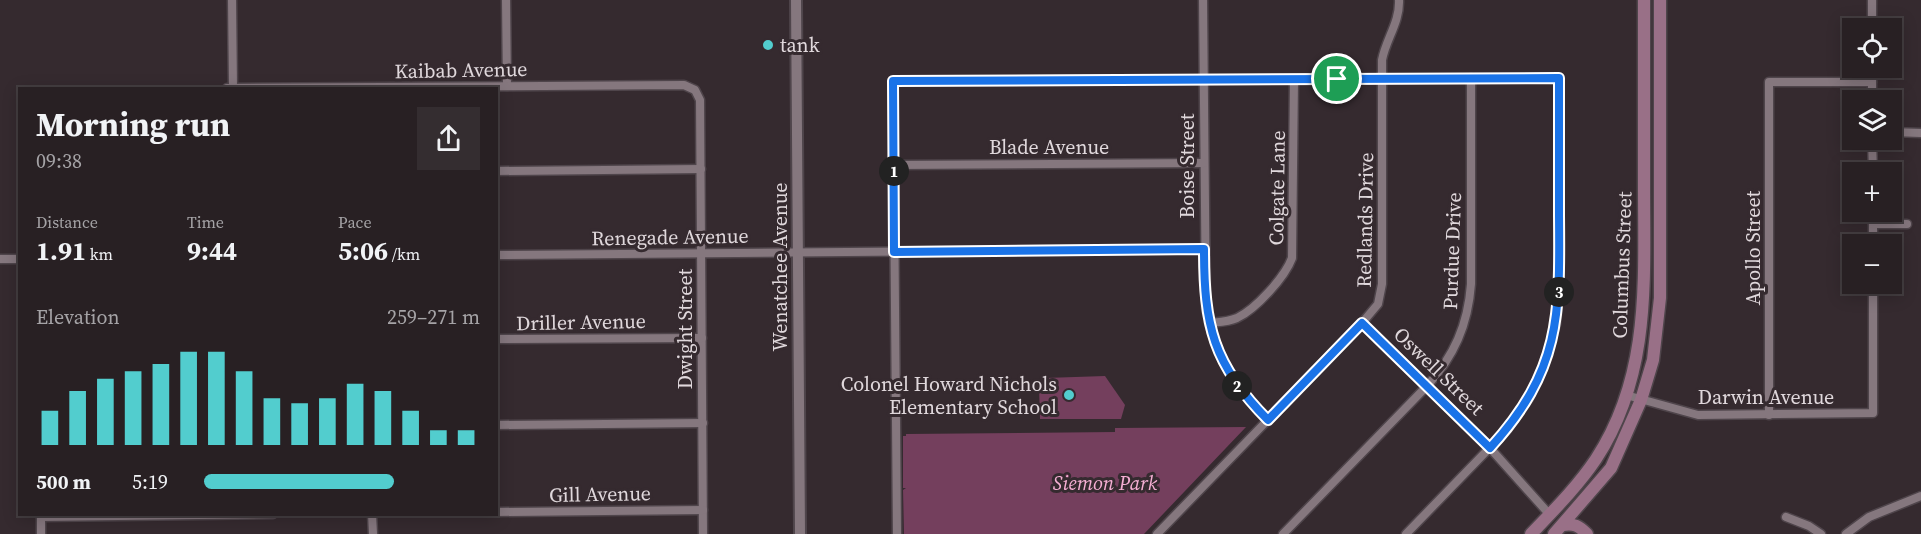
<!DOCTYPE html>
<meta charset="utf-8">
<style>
body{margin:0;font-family:"Source Serif 4",serif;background:#342d30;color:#f1f3f6;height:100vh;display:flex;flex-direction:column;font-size:22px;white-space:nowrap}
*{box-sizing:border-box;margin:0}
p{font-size:20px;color:#a5a3a6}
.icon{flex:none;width:33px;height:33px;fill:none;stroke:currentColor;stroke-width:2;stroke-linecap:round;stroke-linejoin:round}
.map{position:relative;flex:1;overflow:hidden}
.details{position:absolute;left:18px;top:87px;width:480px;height:429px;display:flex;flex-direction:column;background:#282023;border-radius:0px;box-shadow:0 3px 15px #0003,0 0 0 2px #443e41}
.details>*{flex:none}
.tools{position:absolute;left:1842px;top:18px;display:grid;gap:12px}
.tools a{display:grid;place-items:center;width:60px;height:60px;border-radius:0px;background:#282023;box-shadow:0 3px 15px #0003,0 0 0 2px #443e41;font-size:30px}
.pin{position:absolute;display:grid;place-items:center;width:51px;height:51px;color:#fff;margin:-26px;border:3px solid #fff;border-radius:50%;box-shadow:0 2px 6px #0007}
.km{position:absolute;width:30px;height:30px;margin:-15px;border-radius:50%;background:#222;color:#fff;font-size:16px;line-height:30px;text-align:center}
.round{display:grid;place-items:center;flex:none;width:63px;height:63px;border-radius:0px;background:#342d30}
.head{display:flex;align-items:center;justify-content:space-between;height:102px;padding:0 18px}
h1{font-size:33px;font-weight:700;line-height:45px}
.figures{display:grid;grid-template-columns:repeat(3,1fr);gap:9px;height:102px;padding:6px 18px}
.figures div{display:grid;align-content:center}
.figures b{font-size:26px;font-weight:700}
.figures small{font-size:16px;font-weight:400}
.figures p{font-size:16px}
.chart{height:168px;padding:12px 18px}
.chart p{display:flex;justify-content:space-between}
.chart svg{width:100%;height:108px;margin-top:6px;stroke:#52cdce;stroke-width:6}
ul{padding:0 18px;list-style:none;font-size:20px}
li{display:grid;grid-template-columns:96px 72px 1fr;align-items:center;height:45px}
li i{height:15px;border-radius:8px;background:#52cdce}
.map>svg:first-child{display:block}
</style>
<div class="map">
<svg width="1921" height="534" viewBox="0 0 1921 534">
<rect width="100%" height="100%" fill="#352a2f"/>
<g fill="#743f5d">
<polygon points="1105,376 1125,405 1121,419 1040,419 1039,386 1045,378"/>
<polygon points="1246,427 1144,534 904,534 903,490 906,488 903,488 903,436 906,436 906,434 1115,432 1115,428"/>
</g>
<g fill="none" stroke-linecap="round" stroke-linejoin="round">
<g stroke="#4f454b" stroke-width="11">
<g id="minor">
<polyline points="232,0 233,88"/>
<polyline points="506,0 507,86"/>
<path d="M1203,0L1206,308C1214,354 1235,387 1268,420"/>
<polyline points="1872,0 1872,28"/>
<polyline points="1872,68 1872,100"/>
<polyline points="227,88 684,85 695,90 700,100 703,534"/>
<polyline points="1892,132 1921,133"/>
<polyline points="1872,140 1873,172"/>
<polyline points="894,165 1204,163"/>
<polyline points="496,171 701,169"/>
<polyline points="1873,212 1873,244"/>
<polyline points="1873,224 1907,224"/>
<polyline points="496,255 1204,249"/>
<polyline points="0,259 20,259"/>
<path d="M1209,323C1218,322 1228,322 1237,318C1256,309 1285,277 1292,258L1294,79"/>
<polyline points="1362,323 1490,448 1550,515"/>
<polyline points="496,339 702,338"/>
<polyline points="1626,395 1698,415 1873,413 1873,284"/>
<polyline points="1769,415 1769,82 1872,82"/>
<polyline points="496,425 703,423"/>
<polyline points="496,512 703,510"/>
<polyline points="41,514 41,534"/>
<polyline points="372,514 373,534"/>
<polyline points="41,517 273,514"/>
<polyline points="1786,517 1809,526 1821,534"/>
<polyline points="897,534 893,81 1559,78 1559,289 1556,324 1545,362 1529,398 1506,431 1406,534"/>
<path d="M1157,534L1362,323L1378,304L1382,284V60C1386,39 1400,22 1399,0"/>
<path d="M1283,534L1427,386C1454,356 1468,325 1471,284V78"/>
<polyline points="1846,534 1869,517 1921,496"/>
</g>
</g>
<g stroke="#4f454b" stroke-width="14">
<polyline id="tertiary" points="796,0 800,534"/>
</g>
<g stroke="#4f454b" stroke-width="15">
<g id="secondary">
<path d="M1563,525C1574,523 1579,526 1587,534"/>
<path d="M1531,534C1554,510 1578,486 1596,459C1651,375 1644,281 1644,186C1644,124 1644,62 1644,0"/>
<polyline points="1554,534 1611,468 1641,400 1653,360 1660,298 1660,0"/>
</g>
</g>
<use href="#minor" stroke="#85777e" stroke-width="8"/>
<use href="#tertiary" stroke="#85777e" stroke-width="10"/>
<use href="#secondary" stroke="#997087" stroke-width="12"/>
</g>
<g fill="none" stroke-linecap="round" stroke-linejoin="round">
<g stroke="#fff" stroke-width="12">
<path id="route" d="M1559,78C1559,124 1559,170 1559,215C1560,315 1561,370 1490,448L1362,323L1268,420C1213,365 1204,325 1204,249L894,252L893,81Z"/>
</g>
<use href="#route" stroke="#1a73e8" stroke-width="8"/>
</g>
<g fill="#52cdce" stroke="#352a2f" stroke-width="2">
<circle cx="768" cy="45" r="6"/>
<circle cx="1069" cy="395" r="6"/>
</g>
<g text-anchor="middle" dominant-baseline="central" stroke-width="6" stroke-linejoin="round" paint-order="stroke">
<g font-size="20" fill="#e0d8dc" stroke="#352a2f" text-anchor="start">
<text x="780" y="45">tank</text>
<text x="1057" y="384" text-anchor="end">Colonel Howard Nichols<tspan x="1057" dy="23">Elementary School</tspan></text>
</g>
<g font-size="20" fill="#e0d8dc" stroke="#352a2f">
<text transform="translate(461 70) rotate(-1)">Kaibab Avenue</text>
<text x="1049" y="147">Blade Avenue</text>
<text transform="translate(1187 166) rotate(-90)">Boise Street</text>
<text transform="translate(1277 188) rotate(-89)">Colgate Lane</text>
<text transform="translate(1365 220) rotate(-89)">Redlands Drive</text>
<text transform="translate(670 237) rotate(-1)">Renegade Avenue</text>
<text transform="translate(1753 248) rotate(-90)">Apollo Street</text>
<text transform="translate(1452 251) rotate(-88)">Purdue Drive</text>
<text transform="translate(1622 265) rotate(-88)">Columbus Street</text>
<text transform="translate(780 267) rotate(-90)">Wenatchee Avenue</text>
<text transform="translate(581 322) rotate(-1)">Driller Avenue</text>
<text transform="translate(685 329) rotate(-90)">Dwight Street</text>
<text transform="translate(1439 371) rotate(44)">Oswell Street</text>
<text x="1766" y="397">Darwin Avenue</text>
<text transform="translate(600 494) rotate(-1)">Gill Avenue</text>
</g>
<g font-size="20" font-style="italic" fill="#f6afd4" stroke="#352a2f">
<text x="1105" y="483">Siemon Park</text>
</g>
</g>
</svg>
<div class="tools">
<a><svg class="icon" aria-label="locate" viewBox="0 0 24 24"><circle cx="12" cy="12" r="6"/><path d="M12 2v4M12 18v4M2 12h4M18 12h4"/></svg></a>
<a><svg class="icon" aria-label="layers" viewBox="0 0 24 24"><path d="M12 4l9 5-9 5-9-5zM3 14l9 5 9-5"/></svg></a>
<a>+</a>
<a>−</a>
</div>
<div class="pin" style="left:1337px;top:79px;background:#1e9e55"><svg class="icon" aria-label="arrive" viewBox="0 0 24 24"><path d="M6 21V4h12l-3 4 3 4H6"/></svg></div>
<b class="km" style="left:894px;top:171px">1</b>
<b class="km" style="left:1237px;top:386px">2</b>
<b class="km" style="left:1559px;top:292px">3</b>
<section class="details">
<div class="head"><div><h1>Morning run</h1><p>09:38</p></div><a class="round"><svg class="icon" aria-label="share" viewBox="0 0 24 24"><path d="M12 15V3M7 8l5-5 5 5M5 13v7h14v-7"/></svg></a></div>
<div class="figures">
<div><p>Distance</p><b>1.91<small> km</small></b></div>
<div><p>Time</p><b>9:44</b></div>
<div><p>Pace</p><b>5:06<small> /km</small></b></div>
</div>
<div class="chart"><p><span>Elevation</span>259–271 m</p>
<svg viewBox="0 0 160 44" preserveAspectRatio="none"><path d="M5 44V30M15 44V22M25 44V17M35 44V14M45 44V11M55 44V6M65 44V6M75 44V14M85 44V25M95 44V27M105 44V25M115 44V19M125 44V22M135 44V30M145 44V38M155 44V38"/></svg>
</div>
<ul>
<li><b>500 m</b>5:19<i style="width:69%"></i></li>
</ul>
</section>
</div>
